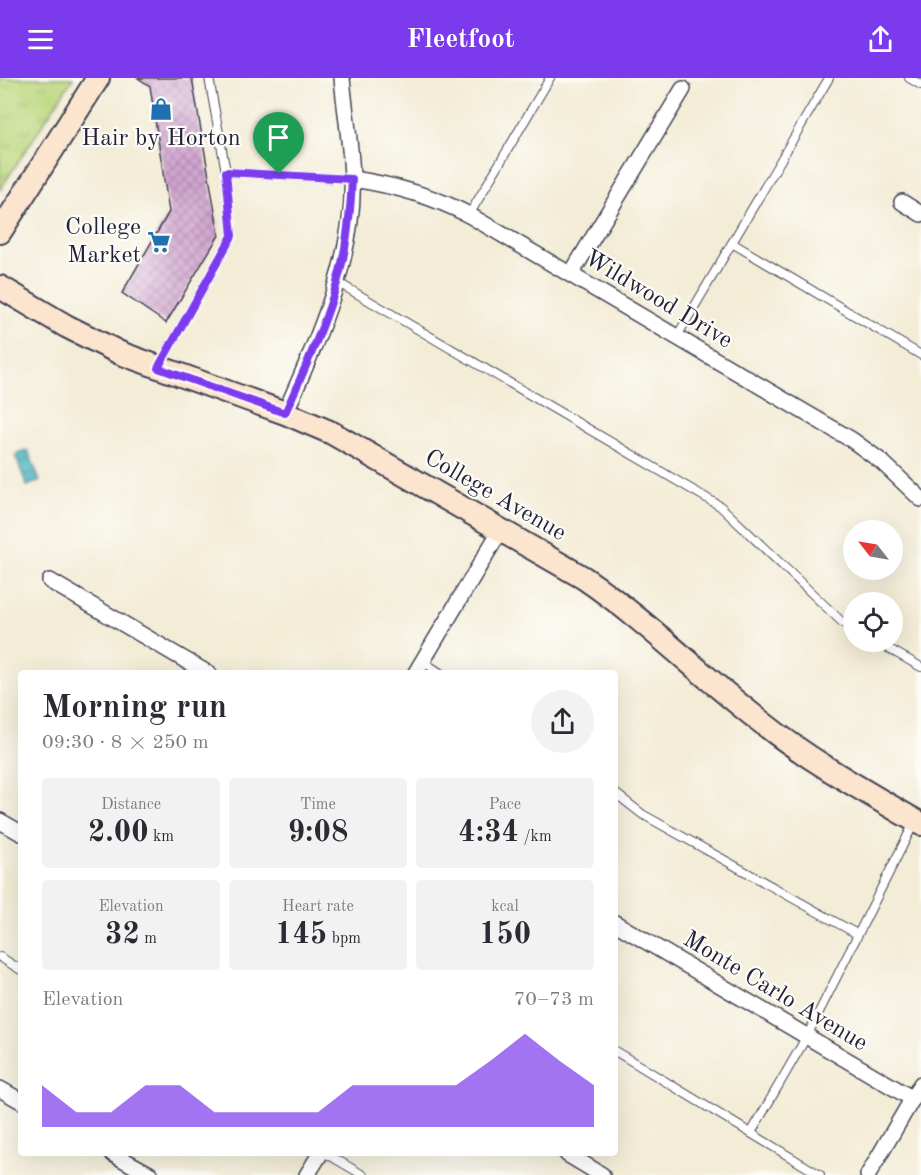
<!DOCTYPE html>
<meta charset="utf-8">
<style>
body{margin:0;font-family:"Old Standard TT",serif;background:#f2f2f3;color:#2b2b33;height:100vh;display:flex;flex-direction:column;font-size:22px;white-space:nowrap}
*{box-sizing:border-box;margin:0}
p{font-size:20px;color:#7c7c81}
.icon{flex:none;width:33px;height:33px;fill:none;stroke:currentColor;stroke-width:2;stroke-linecap:round;stroke-linejoin:round}
.map{position:relative;flex:1;overflow:hidden}
.sheet{position:absolute;left:18px;top:592px;width:600px;height:486px;display:flex;flex-direction:column;background:#fff;border-radius:6px;box-shadow:0 6px 24px #0002}
.sheet>*{flex:none}
.needle{width:39px;rotate:301deg}
.controls{position:absolute;left:843px;top:442px;display:grid;gap:12px}
.controls a{display:grid;place-items:center;width:60px;height:60px;border-radius:50%;background:#fff;box-shadow:0 6px 24px #0002;font-size:30px}
.pin{position:absolute;display:grid;place-items:center;width:51px;height:51px;color:#fff;margin:-62px -26px;border-radius:50% 50% 50% 0;rotate:-45deg;box-shadow:0 0 6px #0007}
.pin .icon{rotate:45deg}
.round{display:grid;place-items:center;flex:none;width:63px;height:63px;border-radius:32px;background:#f2f2f3}
.head{display:flex;align-items:center;justify-content:space-between;height:102px;padding:0 24px}
h1{font-size:33px;font-weight:600;line-height:45px}
.metrics{display:grid;grid-template-columns:repeat(3,1fr);gap:9px;height:102px;padding:6px 24px}
.metrics div{display:grid;align-content:center;border-radius:6px;background:#f2f2f3;text-align:center}
.metrics b{font-size:30px;font-weight:600}
.metrics small{font-size:16px;font-weight:400}
.metrics p{font-size:16px}
.chart{height:168px;padding:12px 24px}
.chart p{display:flex;justify-content:space-between}
.chart svg{width:100%;height:108px;margin-top:6px;fill:#7c3aed;opacity:.7}
header{display:flex;justify-content:space-between;align-items:center;height:78px;padding:0 24px;background:#7c3aed;color:#fff;font-size:27px;font-weight:600}
.map>svg:first-child{display:block}
</style>
<header><svg class="icon" aria-label="menu" viewBox="0 0 24 24"><path d="M4 6h16M4 12h16M4 18h16"/></svg>Fleetfoot<svg class="icon" aria-label="share" viewBox="0 0 24 24"><path d="M12 15V3M7 8l5-5 5 5M5 13v7h14v-7"/></svg></header>
<div class="map">
<svg width="921" height="1097" viewBox="0 0 921 1097">
<defs>
<pattern id="park-tufts" width="24" height="20" patternUnits="userSpaceOnUse" patternTransform="scale(1.5)"><rect width="24" height="20" fill="#bcd77c"/><path d="M3 7l-1-3M5 7V3M7 7l1-3M15 17l-1-3M17 17v-4M19 17l1-3" fill="none" stroke="#a1b86c"/></pattern>
<pattern id="water-waves" width="16" height="10" patternUnits="userSpaceOnUse" patternTransform="scale(1.5)"><rect width="16" height="10" fill="#45b4be"/><path d="M0 5q4-4 8 0t8 0" fill="none" stroke="#39929c"/></pattern>
<pattern id="building-cross-hatch" width="8" height="8" patternUnits="userSpaceOnUse" patternTransform="scale(1.5)"><rect width="8" height="8" fill="#d2a6d1"/><path d="M0 0l8 8M0 8l8-8" fill="none" stroke="#aa87ab"/></pattern>
</defs>
<rect width="100%" height="100%" fill="#fdfcf7"/>
<filter id="ink" filterUnits="userSpaceOnUse"><feTurbulence type="fractalNoise" baseFrequency=".0167" numOctaves="2"/><feDisplacementMap in="SourceGraphic" scale="12" xChannelSelector="R" yChannelSelector="G"/><feConvolveMatrix kernelMatrix="1 2 1 2 8 2 1 2 1" color-interpolation-filters="sRGB"/></filter>
<filter id="wash" filterUnits="userSpaceOnUse"><feTurbulence type="fractalNoise" baseFrequency=".008" numOctaves="4" result="noise"/><feDisplacementMap in="SourceGraphic" scale="24" xChannelSelector="R" yChannelSelector="G"/><feGaussianBlur stdDeviation="1.35" result="paint"/><feColorMatrix in="noise" values="0 0 0 0 0 0 0 0 0 0 0 0 0 0 0 0 0 1.4 0 .05"/><feComposite in="paint" operator="in"/></filter>
<g filter="url(#wash)">
<rect width="100%" height="100%" fill="#f3ecd6"/>
<polygon fill="url(#park-tufts)" stroke="#6f7c5c" stroke-width="1.5" points="0,0 73,0 0,112"/>
<polygon fill="url(#water-waves)" stroke="#346b7c" stroke-width="1.5" points="28,372 40,403 27,408 15,377"/>
<g id="blocks">
<polygon fill="url(#building-cross-hatch)" points="138,0 192,0 219,157 166,245 122,215 169,134 150,8"/>
</g>
</g>
<g filter="url(#ink)">
<use href="#blocks" fill-opacity="0" stroke="#414052" stroke-width="1.5"/>
<g fill="none" stroke-linecap="round" stroke-linejoin="round">
<g stroke="#414052" stroke-width="10">
<g id="lane">
<polyline points="909,0 921,7"/>
<polyline points="226,94 353,101"/>
<polyline points="469,137 550,0"/>
<polyline points="732,165 921,277"/>
<polyline points="337,204 720,428 842,544 854,550"/>
<polyline points="676,260 829,0"/>
<polyline points="159,288 232,158 226,94 209,0"/>
<polyline points="877,564 921,589"/>
<polyline points="422,583 442,596"/>
<polyline points="615,715 642,736 857,856"/>
<polyline points="0,879 21,892"/>
<polyline points="615,973 820,1097"/>
<polyline points="751,1055 807,958 914,745"/>
<polyline points="327,1076 363,1097"/>
</g>
</g>
<g stroke="#414052" stroke-width="18">
<g id="street">
<path d="M353,101C393,107 433,118 469,137L852,362L882,384L921,421"/>
<polyline points="902,124 921,136"/>
<polyline points="571,196 683,11"/>
<path d="M285,335C316,266 356,176 352,100C351,67 345,33 342,0"/>
<polyline points="50,503 209,596"/>
<polyline points="415,596 500,453"/>
<polyline points="0,743 21,755"/>
<polyline points="615,845 913,1021"/>
<polyline points="0,1011 21,1023"/>
<polyline points="113,1076 151,1097"/>
<polyline points="567,1076 602,1097"/>
<polyline points="307,1097 320,1076"/>
<polyline points="868,1097 921,1006"/>
</g>
</g>
<g stroke="#414052" stroke-width="26">
<g id="secondary">
<polyline points="0,154 98,0"/>
<path d="M0,209L66,248L120,275L285,335L332,355L584,500C647,543 700,597 760,643C810,683 866,714 921,746"/>
</g>
</g>
<use href="#lane" stroke="#fff" stroke-width="8"/>
<use href="#street" stroke="#fff" stroke-width="15"/>
<use href="#secondary" stroke="#fbe5cf" stroke-width="22"/>
</g>
</g>
<g fill="none" stroke-linecap="round" stroke-linejoin="round" filter="url(#ink)">
<g stroke="#fff" stroke-width="12">
<path id="route" d="M226,94L352,101C351,124 349,147 345,170C336,224 308,284 285,335L158,290L232,158Z"/>
</g>
<use href="#route" stroke="#7c3aed" stroke-width="8"/>
</g>
<defs>
<g id="shop-bare" transform="scale(1.8)"><path d="M-5-2.5h2.3a2.7 3.5 0 0 1 5.4 0H5L5.5 6h-11ZM-1.5-2.5h3a1.5 2.3 0 0 0-3 0Z" fill="#1f6fb2" stroke="#fdfcf7" stroke-width="2.5" paint-order="stroke"/></g>
<g id="supermarket-bare" transform="scale(1.8)"><path d="M-6-5.5h2.5l.6 2H6L4.5 2H-2.5L-4.4-4H-6ZM-1.5 3.2a1.3 1.3 0 1 0 .1 0ZM3 3.2a1.3 1.3 0 1 0 .1 0Z" fill="#1f6fb2" stroke="#fdfcf7" stroke-width="2.5" paint-order="stroke"/></g>
</defs>
<g fill-rule="evenodd">
<use href="#shop-bare" x="161" y="31"/>
<use href="#supermarket-bare" x="159" y="164"/>
</g>
<g text-anchor="middle" dominant-baseline="central" stroke-width="4.5" stroke-linejoin="round" paint-order="stroke">
<g font-size="24" fill="#22223b" stroke="#fdfcf7">
<text x="161" y="61">Hair by Horton</text>
<text x="141" y="150" text-anchor="end">College<tspan x="141" dy="28">Market</tspan></text>
</g>
<g font-size="24" fill="#22223b" stroke="#fdfcf7">
<text transform="translate(658 222) rotate(31)">Wildwood Drive</text>
<text transform="translate(495 418) rotate(30)">College Avenue</text>
<text transform="translate(775 914) rotate(31)">Monte Carlo Avenue</text>
</g>
</g>
</svg>
<div class="controls">
<a><svg class="needle" viewBox="-14 -14 28 28"><path d="M0-13l5 13h-10z" fill="#e53935"/><path d="M0 13l5-13h-10z" fill="#7c7c81"/></svg></a>
<a><svg class="icon" aria-label="locate" viewBox="0 0 24 24"><circle cx="12" cy="12" r="6"/><path d="M12 2v4M12 18v4M2 12h4M18 12h4"/></svg></a>
</div>
<div class="pin" style="left:279px;top:96px;background:#1e9e55"><svg class="icon" aria-label="arrive" viewBox="0 0 24 24"><path d="M6 21V4h12l-3 4 3 4H6"/></svg></div>
<section class="sheet">
<div class="head"><div><h1>Morning run</h1><p>09:30 · 8 × 250 m</p></div><a class="round"><svg class="icon" aria-label="share" viewBox="0 0 24 24"><path d="M12 15V3M7 8l5-5 5 5M5 13v7h14v-7"/></svg></a></div>
<div class="metrics">
<div><p>Distance</p><b>2.00<small> km</small></b></div>
<div><p>Time</p><b>9:08</b></div>
<div><p>Pace</p><b>4:34<small> /km</small></b></div>
</div>
<div class="metrics">
<div><p>Elevation</p><b>32<small> m</small></b></div>
<div><p>Heart rate</p><b>145<small> bpm</small></b></div>
<div><p>kcal</p><b>150</b></div>
</div>
<div class="chart"><p><span>Elevation</span>70–73 m</p>
<svg viewBox="0 0 160 44" preserveAspectRatio="none"><path d="M0 44V27L10 38L20 38L30 27L40 27L50 38L60 38L70 38L80 38L90 27L100 27L110 27L120 27L130 17L140 6L150 17L160 27V44z"/></svg>
</div>
</section>
</div>
